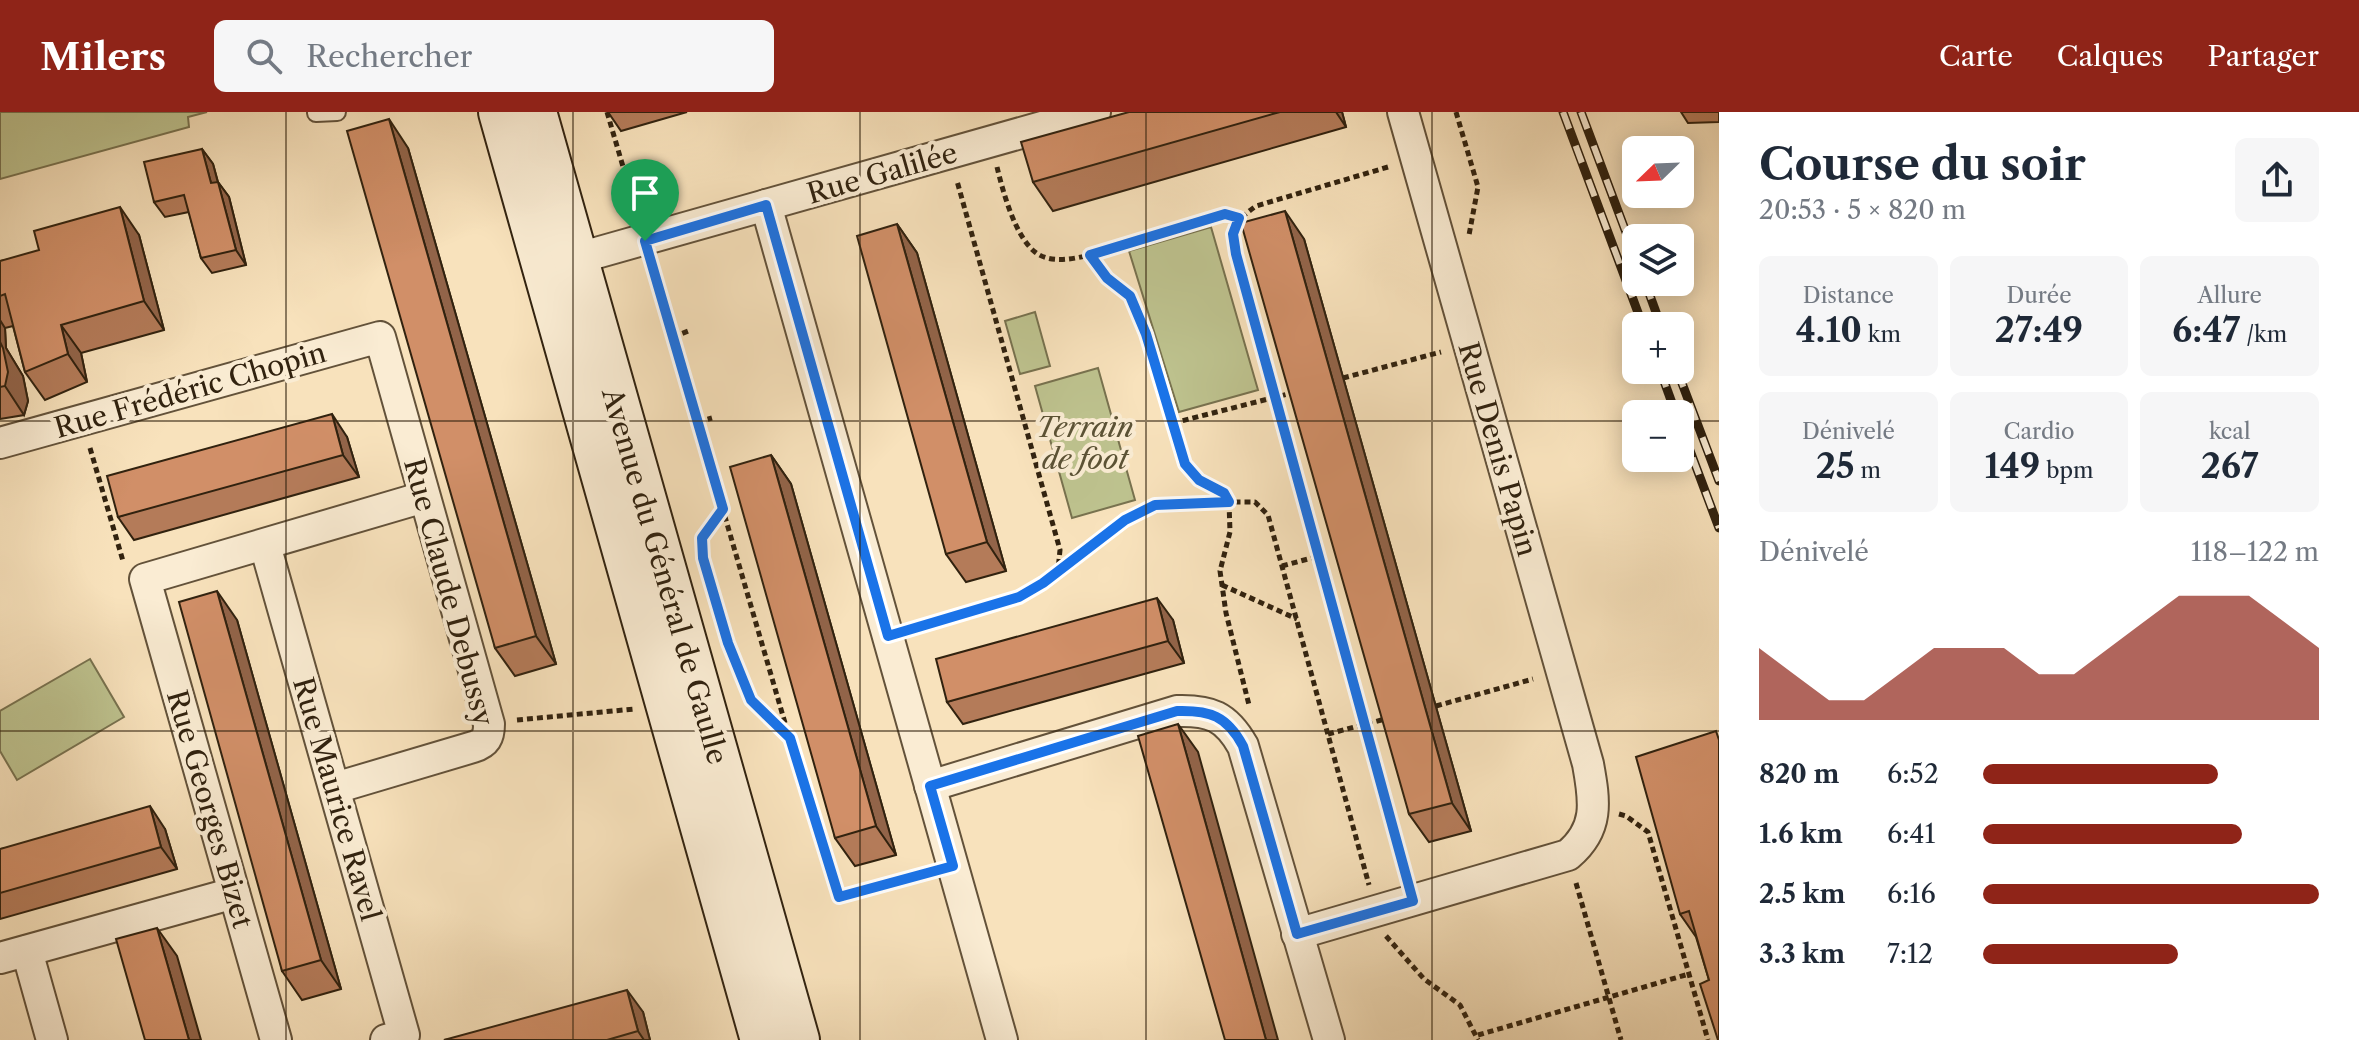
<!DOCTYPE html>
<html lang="fr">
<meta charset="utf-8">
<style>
body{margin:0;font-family:"Libre Caslon Text",serif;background:#f6f6f7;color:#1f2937;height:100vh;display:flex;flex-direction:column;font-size:30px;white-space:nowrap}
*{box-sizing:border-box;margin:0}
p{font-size:26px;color:#747a83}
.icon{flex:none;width:44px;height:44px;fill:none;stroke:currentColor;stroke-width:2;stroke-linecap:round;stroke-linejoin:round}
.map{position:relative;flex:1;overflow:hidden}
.panel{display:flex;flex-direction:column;background:#fff;width:640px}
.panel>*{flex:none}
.needle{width:52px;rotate:247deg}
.fabs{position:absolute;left:1622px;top:24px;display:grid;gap:16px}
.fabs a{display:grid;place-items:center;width:72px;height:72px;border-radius:12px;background:#fff;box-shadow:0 4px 20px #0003;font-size:40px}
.pin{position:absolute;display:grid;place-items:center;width:68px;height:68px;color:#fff;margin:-82px -34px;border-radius:50% 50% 50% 0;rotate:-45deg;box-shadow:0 0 8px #0007}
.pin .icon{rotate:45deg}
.round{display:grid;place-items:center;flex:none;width:84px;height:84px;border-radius:12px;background:#f6f6f7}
.headline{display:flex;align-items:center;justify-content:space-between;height:136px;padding:0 40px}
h1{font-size:44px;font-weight:700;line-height:60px}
.metrics{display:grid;grid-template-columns:repeat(3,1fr);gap:12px;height:136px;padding:8px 40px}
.metrics div{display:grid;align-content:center;border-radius:12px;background:#f6f6f7;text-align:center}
.metrics b{font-size:34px;font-weight:700}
.metrics small{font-size:22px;font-weight:400}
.metrics p{font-size:22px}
.chart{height:224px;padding:16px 40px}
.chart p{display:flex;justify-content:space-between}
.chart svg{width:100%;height:144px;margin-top:8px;fill:#8f2418;opacity:.7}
ul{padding:0 40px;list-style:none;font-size:26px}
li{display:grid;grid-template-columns:128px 96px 1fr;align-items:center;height:60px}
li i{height:20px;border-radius:10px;background:#8f2418}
header{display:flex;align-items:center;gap:48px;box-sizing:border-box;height:112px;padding:0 40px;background:#8f2418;color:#fff}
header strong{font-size:38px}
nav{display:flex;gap:44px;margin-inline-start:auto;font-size:28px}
.search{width:560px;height:72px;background:#f6f6f7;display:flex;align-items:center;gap:20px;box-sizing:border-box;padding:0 28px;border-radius:12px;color:#747a83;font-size:30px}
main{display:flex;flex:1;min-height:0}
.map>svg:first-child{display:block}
</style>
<header>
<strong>Milers</strong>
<div class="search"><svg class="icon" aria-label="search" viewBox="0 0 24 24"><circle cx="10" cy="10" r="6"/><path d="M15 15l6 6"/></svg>Rechercher</div>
<nav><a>Carte</a><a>Calques</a><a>Partager</a></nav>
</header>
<main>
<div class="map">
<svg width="1719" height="928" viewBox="0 0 1719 928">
<rect width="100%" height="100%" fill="#f8e2bc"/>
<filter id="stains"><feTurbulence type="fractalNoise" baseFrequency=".0025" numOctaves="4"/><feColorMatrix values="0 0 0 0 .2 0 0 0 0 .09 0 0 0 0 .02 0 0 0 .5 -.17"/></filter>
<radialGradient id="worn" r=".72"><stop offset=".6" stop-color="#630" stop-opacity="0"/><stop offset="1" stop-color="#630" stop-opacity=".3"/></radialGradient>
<g fill="#bec38f" stroke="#78724f" stroke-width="2">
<polygon points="0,0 207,0 188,5 189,15 0,67"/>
<polygon points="1211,115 1258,278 1179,300 1129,139"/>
<polygon points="1035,200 1050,254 1020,262 1005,209"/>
<polygon points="1098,256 1135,388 1072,406 1035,274"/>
<polygon points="90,547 124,605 17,668 0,639 0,599"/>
</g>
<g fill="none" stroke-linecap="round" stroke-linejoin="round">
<g stroke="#63523a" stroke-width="20">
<polyline id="service" points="316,1 337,0"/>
</g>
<g stroke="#63523a" stroke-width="34">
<g id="minor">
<polyline points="766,93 1002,928"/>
<polyline points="575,147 1095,0"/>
<path d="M0,331L380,225L489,612C489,625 486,631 473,635L335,676"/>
<polyline points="265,433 404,923 386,928"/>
<path d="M930,674L1177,599C1210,598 1226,604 1243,634L1329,928"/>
<path d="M1297,822L1568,743C1599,717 1595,690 1588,652L1403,0"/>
<polyline points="27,839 52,928"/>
<polyline points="0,846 234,781"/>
<polyline points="276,928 145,467 424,385"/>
</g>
</g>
<g stroke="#31220f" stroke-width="48">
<g id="secondary">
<polyline points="501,0 763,928"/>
<polyline points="534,0 797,928"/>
</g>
</g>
<g stroke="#31220f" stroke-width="5" stroke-dasharray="6 4" stroke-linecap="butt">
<polyline points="607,0 636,99"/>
<polyline points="1456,0 1478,75 1469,123"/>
<path d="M997,55C1003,80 1015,124 1035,140C1050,152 1073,147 1090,143L1225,102L1239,106"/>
<path d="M1388,55L1256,94C1235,109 1232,116 1236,142L1405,761"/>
<polyline points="1090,143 1107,166 1130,184 1146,222 1185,352 1199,368 1224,381 1229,390 1255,390 1268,403 1369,773"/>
<polyline points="652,154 815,714 839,785 925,762"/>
<polyline points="673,225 691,218"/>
<polyline points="1343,266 1441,240"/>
<polyline points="698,310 712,306"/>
<polyline points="1173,311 1296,280"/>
<polyline points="90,336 123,449"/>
<polyline points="723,397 702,426 703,446 728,531 751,588 789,626"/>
<polyline points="1282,454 1319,444"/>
<polyline points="1059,457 1125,408 1155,393 1229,390 1230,420 1220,459 1226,501 1249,593"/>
<polyline points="1222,473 1297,507"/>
<path d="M916,516C965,502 1019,493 1058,458L1060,438L957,69"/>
<polyline points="1436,594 1533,567"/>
<polyline points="517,608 634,597"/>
<polyline points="1328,622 1389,606"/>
<polyline points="1619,702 1626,704 1648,720 1708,928"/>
<polyline points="1576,771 1621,928"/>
<polyline points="1386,824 1424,867 1460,893 1478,928"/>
<polyline points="1478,923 1689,862"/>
</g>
<use href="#service" stroke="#faecd3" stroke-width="16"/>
<use href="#minor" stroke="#faecd3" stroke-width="30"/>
<use href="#secondary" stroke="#faecd3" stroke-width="44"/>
<g stroke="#31220f" stroke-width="9">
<g id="rail">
<polyline points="1563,0 1643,214"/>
<polyline points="1581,0 1636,147"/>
<polyline points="1645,170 1661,214"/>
<polyline points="1660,258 1676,302"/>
<polyline points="1677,258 1719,369"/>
<polyline points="1680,312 1719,416"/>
</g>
</g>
<use href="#rail" stroke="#faecd3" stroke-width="6" stroke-dasharray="18" stroke-linecap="butt"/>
</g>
<g fill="#b47b59" stroke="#31220f" stroke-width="2">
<polygon points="608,0 687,0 621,19"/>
<polygon points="1129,0 1342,0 1346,15 1053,99 1033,70"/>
<polygon points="1681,0 1719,0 1719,10 1688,11"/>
<polygon points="408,36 556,552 515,564 495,536"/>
<polygon points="202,37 213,52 218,70 229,85 246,153 212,161 201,146 189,100 165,105 154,90"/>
<polygon points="897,112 917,141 1006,459 966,470 946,442"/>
<polygon points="139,123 164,218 81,241 87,270 45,288 25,260 13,214 5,216 6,236 23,264 28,289 24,303 0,307 0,149"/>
<polygon points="1304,127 1471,719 1429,730 1409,702"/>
<polygon points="347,325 359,365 134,428 118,405"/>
<polygon points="771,343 791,372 896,743 855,754 835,726"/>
<polygon points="237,508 341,877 302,888 282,859"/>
<polygon points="1173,508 1184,551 963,612 947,590"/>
<polygon points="1716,619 1709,868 1696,825 1680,802"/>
<polygon points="165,717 177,757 0,807 0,737"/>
<polygon points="643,900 650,928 444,928"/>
</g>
<g fill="#926449" stroke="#31220f" stroke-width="2">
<polygon points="1336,0 1342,0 1346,15"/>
<polygon points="389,7 408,36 556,552 536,524"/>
<polygon points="202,37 213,52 222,86 211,71"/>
<polygon points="218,70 229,85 246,153 236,138"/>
<polygon points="120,95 139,123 164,218 144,189"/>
<polygon points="1285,99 1304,127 1471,719 1452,691"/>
<polygon points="897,112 917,141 1006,459 987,430"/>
<polygon points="0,208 5,216 6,236 23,264 28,289 24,303 5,274 0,230"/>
<polygon points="61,213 81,241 87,270 68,242"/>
<polygon points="332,302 347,325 359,365 343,343"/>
<polygon points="771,343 791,372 896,743 876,714"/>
<polygon points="217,479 237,508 341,877 321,848"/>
<polygon points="1157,486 1173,508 1184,551 1168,529"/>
<polygon points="1178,612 1198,640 1278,928 1266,928"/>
<polygon points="150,694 165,717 177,757 161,735"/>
<polygon points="157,816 177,844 201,928 189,928"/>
<polygon points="627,878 643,900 650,928 644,928 638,919"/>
</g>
<g fill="#d18f68" stroke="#31220f" stroke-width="2">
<polygon points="1129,0 1280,0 1033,70 1021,30"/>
<polygon points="389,7 536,524 495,536 347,19"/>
<polygon points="202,37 211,71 218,70 236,138 201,146 184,83 154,90 144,50"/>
<polygon points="120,95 144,189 61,213 68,242 25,260 5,182 0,184 0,149 39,138 34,119"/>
<polygon points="1285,99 1452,691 1409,702 1241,111"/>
<polygon points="897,112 987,430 946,442 857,124"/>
<polygon points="0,230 3,236 8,260 5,274 0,275"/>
<polygon points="332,302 343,343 118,405 107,364"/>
<polygon points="771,343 876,714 835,726 730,355"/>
<polygon points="217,479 321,848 282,859 179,490"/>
<polygon points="1157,486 1168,529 947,590 936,547"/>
<polygon points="1178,612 1266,928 1225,928 1138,624"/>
<polygon points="1716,619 1719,628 1719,928 1718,928 1700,872 1709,868 1689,799 1680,802 1636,645"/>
<polygon points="150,694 161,735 0,781 0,737"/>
<polygon points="157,816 189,928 145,928 116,827"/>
<polygon points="627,878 638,919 607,928 444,928"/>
</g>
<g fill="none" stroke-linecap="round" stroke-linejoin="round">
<g stroke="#fff" stroke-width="16">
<path id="route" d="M766,93L888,524L1019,485L1043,471L1125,408L1155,393L1229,390L1224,381L1199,368L1185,352L1146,222L1130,184L1107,166L1090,143L1225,102L1239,106L1233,122L1236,142L1413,789L1297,822L1243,634C1227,604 1210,598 1177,599L930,674L953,754L839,785L790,626L751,588L728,531L703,446L702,426L723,397L645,129Z"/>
</g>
<use href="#route" stroke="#1a73e8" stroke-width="10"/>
</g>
<path fill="none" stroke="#31220f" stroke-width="2" stroke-opacity="0.55" d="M286,0V928M573,0V928M860,0V928M1146,0V928M1432,0V928M0,309H1636M1680,309H1719M0,619H1719"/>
<g text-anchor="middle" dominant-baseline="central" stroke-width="8" stroke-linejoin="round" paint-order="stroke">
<g font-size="28" fill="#31220f" stroke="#faecd3">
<text transform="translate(882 61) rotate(-16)">Rue Galilée</text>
<text transform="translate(190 278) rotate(-16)">Rue Frédéric Chopin</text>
<text transform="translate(1498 337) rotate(74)">Rue Denis Papin</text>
<text transform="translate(665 464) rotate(74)">Avenue du Général de Gaulle</text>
<text transform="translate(449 480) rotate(75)">Rue Claude Debussy</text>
<text transform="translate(337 687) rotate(74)">Rue Maurice Ravel</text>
<text transform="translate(210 697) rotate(74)">Rue Georges Bizet</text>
</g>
<g font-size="28" font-style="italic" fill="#5b5235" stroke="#faecd3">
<text x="1085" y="315">Terrain<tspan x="1085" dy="32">de foot</tspan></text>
</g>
</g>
<rect width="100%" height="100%" filter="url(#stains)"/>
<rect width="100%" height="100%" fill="url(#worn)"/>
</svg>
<div class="fabs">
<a><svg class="needle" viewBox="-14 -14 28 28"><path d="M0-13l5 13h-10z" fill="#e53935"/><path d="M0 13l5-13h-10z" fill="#747a83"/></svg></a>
<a><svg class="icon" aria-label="layers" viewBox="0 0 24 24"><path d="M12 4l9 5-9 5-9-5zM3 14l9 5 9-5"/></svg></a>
<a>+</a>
<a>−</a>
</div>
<div class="pin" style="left:645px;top:129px;background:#1e9e55"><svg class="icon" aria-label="arrive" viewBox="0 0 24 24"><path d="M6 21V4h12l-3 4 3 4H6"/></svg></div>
</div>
<section class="panel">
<div class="headline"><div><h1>Course du soir</h1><p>20:53 · 5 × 820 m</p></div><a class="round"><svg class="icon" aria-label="share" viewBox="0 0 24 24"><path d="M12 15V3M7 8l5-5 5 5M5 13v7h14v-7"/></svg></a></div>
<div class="metrics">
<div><p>Distance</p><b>4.10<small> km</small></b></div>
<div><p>Durée</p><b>27:49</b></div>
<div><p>Allure</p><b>6:47<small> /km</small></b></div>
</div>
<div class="metrics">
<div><p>Dénivelé</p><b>25<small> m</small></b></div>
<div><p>Cardio</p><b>149<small> bpm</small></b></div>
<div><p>kcal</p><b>267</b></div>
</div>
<div class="chart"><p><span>Dénivelé</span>118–122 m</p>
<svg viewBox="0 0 160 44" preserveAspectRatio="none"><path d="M0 44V22L10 30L20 38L30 38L40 30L50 22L60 22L70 22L80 30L90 30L100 22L110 14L120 6L130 6L140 6L150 14L160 22V44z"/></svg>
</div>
<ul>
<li><b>820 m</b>6:52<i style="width:70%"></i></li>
<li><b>1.6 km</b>6:41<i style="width:77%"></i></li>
<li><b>2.5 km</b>6:16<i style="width:100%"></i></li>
<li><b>3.3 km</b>7:12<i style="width:58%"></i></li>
</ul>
</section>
</main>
